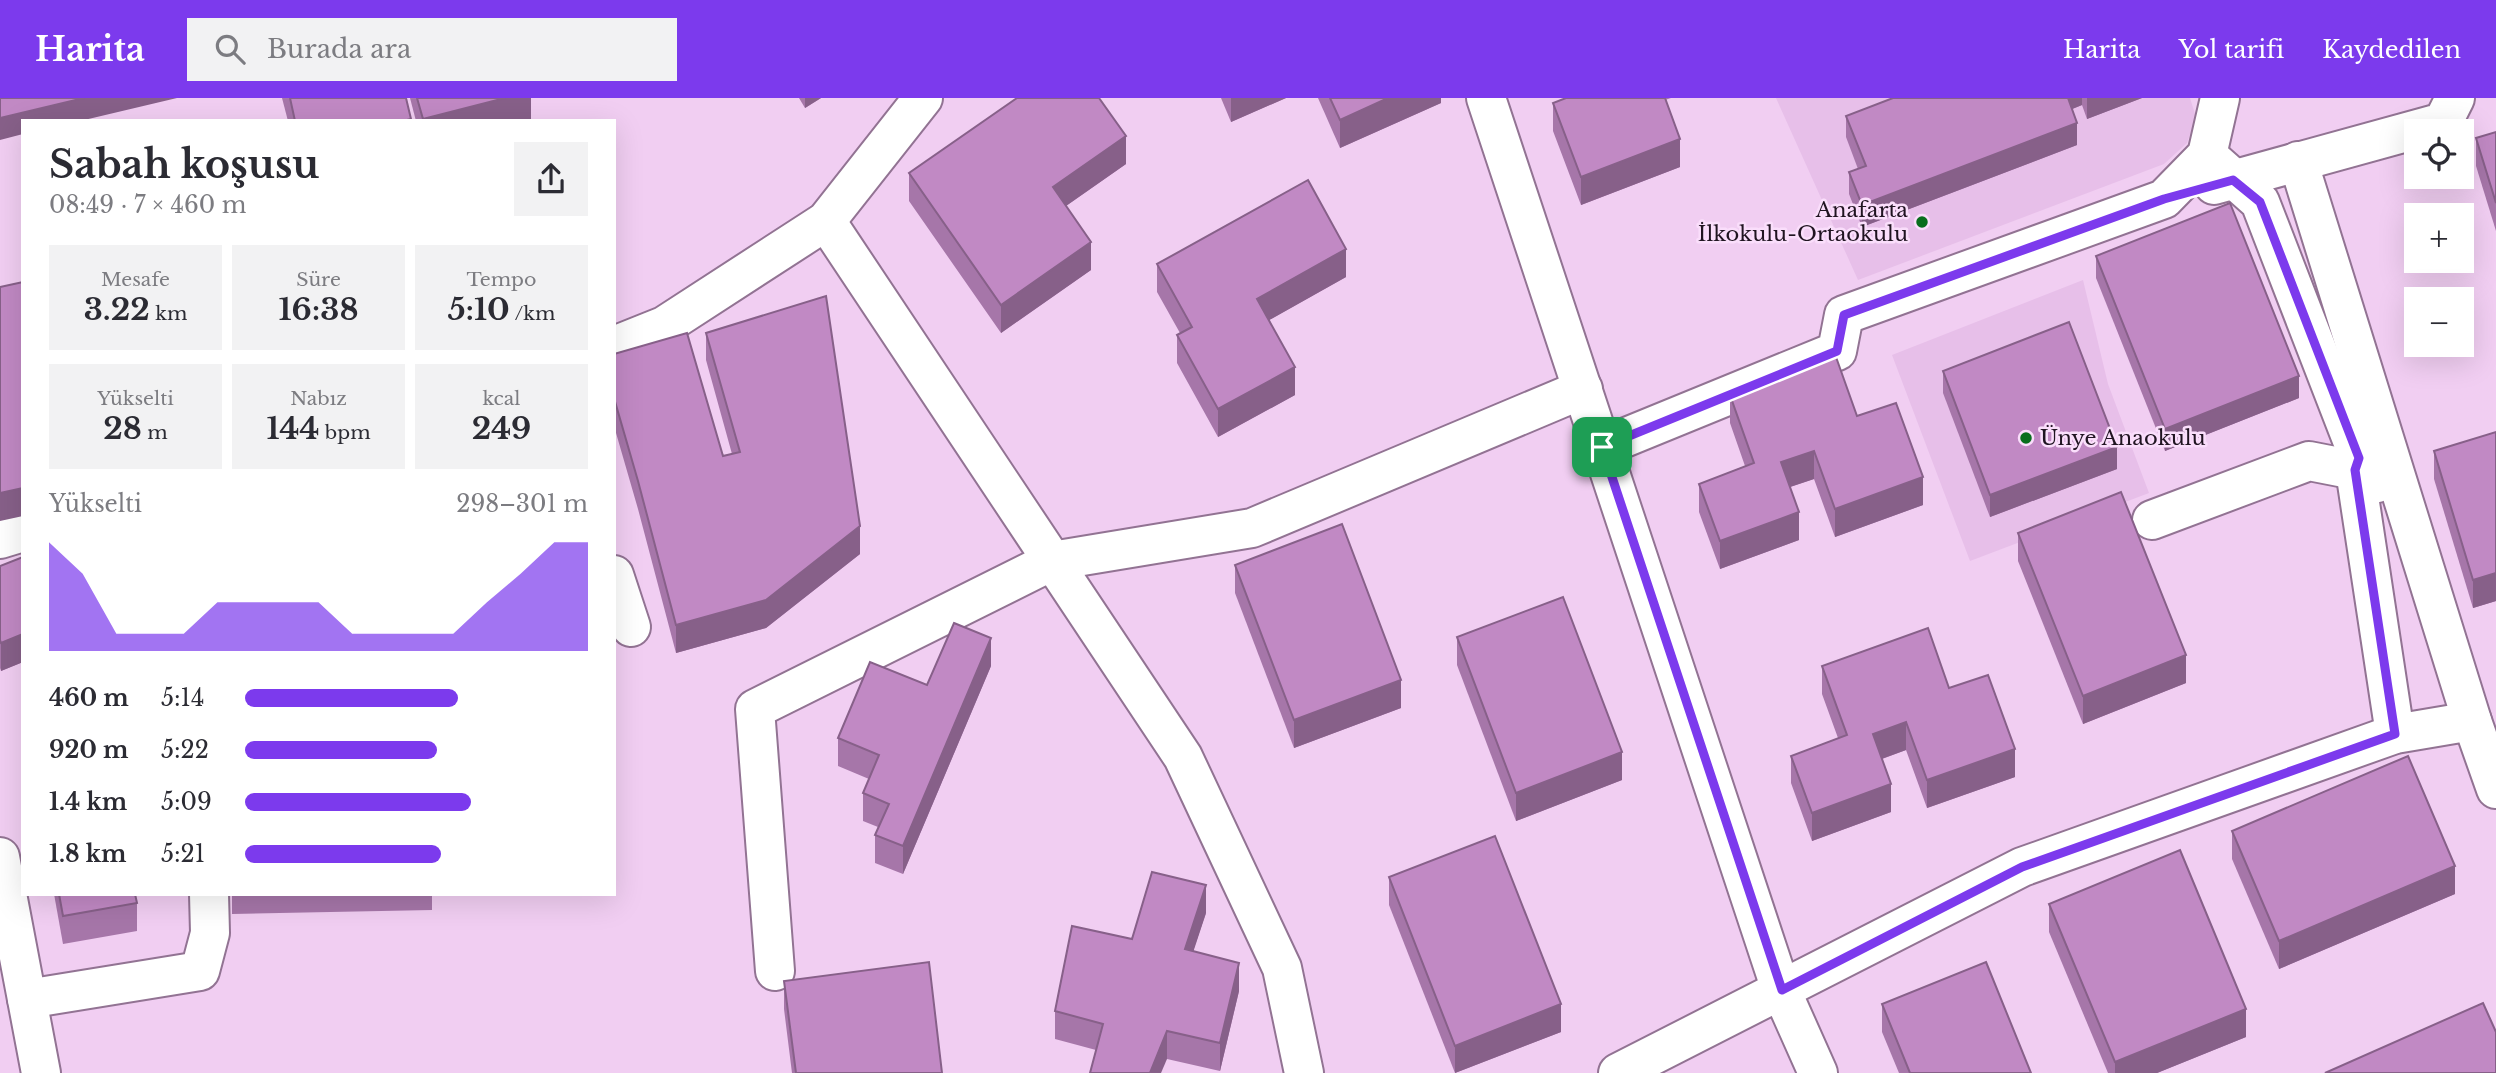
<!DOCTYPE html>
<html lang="tr">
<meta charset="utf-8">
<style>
body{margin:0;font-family:"Libre Baskerville",serif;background:#f2f2f3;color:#2b2b33;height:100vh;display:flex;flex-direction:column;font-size:26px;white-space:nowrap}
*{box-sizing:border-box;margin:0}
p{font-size:23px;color:#7c7c81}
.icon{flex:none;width:38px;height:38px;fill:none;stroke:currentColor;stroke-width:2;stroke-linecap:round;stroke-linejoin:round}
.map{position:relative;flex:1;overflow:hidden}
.panel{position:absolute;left:21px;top:21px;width:595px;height:777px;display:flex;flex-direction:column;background:#fff;border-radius:0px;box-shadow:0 7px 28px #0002}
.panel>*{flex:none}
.tools{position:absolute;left:2404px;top:21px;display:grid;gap:14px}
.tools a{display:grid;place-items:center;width:70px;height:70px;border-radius:0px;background:#fff;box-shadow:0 7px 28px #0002;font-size:35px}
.pin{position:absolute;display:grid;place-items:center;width:60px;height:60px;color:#fff;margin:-30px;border-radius:14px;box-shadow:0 4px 10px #0006}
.round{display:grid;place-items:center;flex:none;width:74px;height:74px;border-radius:0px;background:#f2f2f3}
.overview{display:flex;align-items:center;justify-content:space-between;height:119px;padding:0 28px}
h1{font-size:38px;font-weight:800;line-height:52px}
.figures{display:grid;grid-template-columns:repeat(3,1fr);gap:10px;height:119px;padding:7px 28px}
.figures div{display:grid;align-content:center;border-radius:0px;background:#f2f2f3;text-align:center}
.figures b{font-size:30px;font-weight:800}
.figures small{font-size:19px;font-weight:400}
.figures p{font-size:19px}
.chart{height:196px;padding:14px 28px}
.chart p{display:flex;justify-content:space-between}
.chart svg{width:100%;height:126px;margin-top:7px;fill:#7c3aed;opacity:.7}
ul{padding:0 28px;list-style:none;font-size:23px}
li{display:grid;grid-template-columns:112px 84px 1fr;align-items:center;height:52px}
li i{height:18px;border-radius:9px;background:#7c3aed}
header{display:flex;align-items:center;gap:42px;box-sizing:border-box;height:98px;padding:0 35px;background:#7c3aed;color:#fff}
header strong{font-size:33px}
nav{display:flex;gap:38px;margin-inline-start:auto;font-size:24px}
.search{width:490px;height:63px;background:#f2f2f3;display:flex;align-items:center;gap:18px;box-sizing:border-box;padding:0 24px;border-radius:0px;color:#7c7c81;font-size:26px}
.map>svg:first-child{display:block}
</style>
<header>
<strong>Harita</strong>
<div class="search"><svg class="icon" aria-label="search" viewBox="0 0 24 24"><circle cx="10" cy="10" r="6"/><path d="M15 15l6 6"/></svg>Burada ara</div>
<nav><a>Harita</a><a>Yol tarifi</a><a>Kaydedilen</a></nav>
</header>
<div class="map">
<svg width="2496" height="975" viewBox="0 0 2496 975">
<rect width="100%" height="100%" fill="#f1cef2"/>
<g fill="#e7bfe9">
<polygon points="1776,0 2190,0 2196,19 2187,45 2164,66 1858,182"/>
<polygon points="2083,182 2108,286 2149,395 1970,463 1892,257"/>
</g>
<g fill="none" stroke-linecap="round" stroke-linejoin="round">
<g stroke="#927393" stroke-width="42">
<g id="minor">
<polyline points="1486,0 1781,892 1818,975"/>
<polyline points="2207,57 2260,104 2359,360 2355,372 2395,636"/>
<polyline points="2298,63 2472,623 2496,691"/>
<polyline points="2214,87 2443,24 2455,0"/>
<polyline points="826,123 1183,659 1282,870 1304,975"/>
<polyline points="614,248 664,228 826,123 923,0"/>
<polyline points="1602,349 1837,253 1844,217 2164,101 2207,57 2220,0"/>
<polyline points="2152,422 2309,363 2355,372 2377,385"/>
<polyline points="0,441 23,434"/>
<polyline points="614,477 631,529"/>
<polyline points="0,759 41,975"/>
<polyline points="775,873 755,611 1052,463 1252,430 1583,291"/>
<polyline points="27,901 200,873 210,835 209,796"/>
<polyline points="1618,975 2022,769 2395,636 2472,623"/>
</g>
</g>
<use href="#minor" stroke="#fff" stroke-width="38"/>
</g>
<g fill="#a676a9">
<polygon points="282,0 406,0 411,23 288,23"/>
<polygon points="410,0 531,0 531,21 525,23 416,23"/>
<polygon points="799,0 821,0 805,10"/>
<polygon points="1221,0 1286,0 1231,24"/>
<polygon points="1318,0 1441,0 1441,5 1340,50"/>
<polygon points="1566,0 1671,0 1665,2 1680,69 1581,107 1553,33 1553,5"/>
<polygon points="1893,0 2142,0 2087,21 2082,7 2072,11 2077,47 1862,129 1849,96 1849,74 1858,71 1846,39 1846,18"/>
<polygon points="2496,34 2496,133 2476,68 2476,40"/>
<polygon points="1126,66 1066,108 1091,172 1001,235 909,103 909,75"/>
<polygon points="2096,158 2299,300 2165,353 2096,180"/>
<polygon points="1157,166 1346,179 1269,222 1295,297 1218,339 1177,265 1177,237 1180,235 1157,194"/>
<polygon points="706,235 860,456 766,530 676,555 638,411 614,328 614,256 723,358 732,356 706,262"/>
<polygon points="1943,273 2117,371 1990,419 1943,295"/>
<polygon points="1730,297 1857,318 1923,407 1835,439 1814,381 1790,389 1799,442 1720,471 1699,414 1699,386 1745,368 1730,325"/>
<polygon points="2496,334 2496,503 2473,510 2434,381 2434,353"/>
<polygon points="2018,435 2186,585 2083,626 2018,463"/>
<polygon points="23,459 23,564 1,573 0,570 0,468"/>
<polygon points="1235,467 1401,610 1294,650 1235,495"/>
<polygon points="1457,539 1622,682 1516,723 1457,567"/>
<polygon points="991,568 903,776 875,765 875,737 878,729 863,723 863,695 869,681 838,668 838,640 927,587"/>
<polygon points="1822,568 2015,679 1927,710 1906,652 1882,661 1891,714 1812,743 1791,685 1791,658 1838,640 1822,596"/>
<polygon points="21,607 23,607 23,644 21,635"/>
<polygon points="2232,733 2455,796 2279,871 2232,761"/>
<polygon points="1389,779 1561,934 1455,975 1389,807"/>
<polygon points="54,796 135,796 137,805 137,833 63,846"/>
<polygon points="232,796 432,796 432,812 232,816"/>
<polygon points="2049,806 2246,939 2157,975 2108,975 2049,834"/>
<polygon points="1206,815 1193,853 1239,893 1220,973 1167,961 1096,952 1055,941 1055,913"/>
<polygon points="784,883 942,975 792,975 784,911"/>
<polygon points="1882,906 2031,975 1899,975 1882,934"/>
</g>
<g fill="#876089">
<polygon points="84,0 177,0 80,23 23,23 23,36 0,42 0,20"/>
<polygon points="505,0 531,0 531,21 525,23 423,23 423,21"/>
<polygon points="805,0 821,0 805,10"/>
<polygon points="1231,0 1286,0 1231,24"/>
<polygon points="1388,0 1441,0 1441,5 1340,50 1340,22"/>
<polygon points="2065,0 2082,0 2082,7 2065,14"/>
<polygon points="2087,0 2142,0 2087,21"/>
<polygon points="2077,25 2077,47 1862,129 1862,107"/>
<polygon points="1126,38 1126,66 1053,117 1053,89"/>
<polygon points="1680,41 1680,69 1581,107 1581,79"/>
<polygon points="1091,144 1091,172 1001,235 1001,207"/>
<polygon points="1346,151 1346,179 1257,229 1257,201"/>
<polygon points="1295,269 1295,297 1218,339 1218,311"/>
<polygon points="2299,278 2299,300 2165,353 2165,331"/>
<polygon points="2117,349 2117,371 1990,419 1990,397"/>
<polygon points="1814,353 1814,381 1781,392 1781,364"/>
<polygon points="1923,379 1923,407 1835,439 1835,411"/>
<polygon points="23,390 23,418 0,423 0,395"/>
<polygon points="1799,414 1799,442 1720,471 1720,443"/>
<polygon points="860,428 860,456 766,530 676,555 676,527"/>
<polygon points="2496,475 2496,503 2473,510 2473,482"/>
<polygon points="23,536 23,564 1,573 1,545"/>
<polygon points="991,540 991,568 903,776 903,748"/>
<polygon points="2186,557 2186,585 2083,626 2083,598"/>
<polygon points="1401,582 1401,610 1294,650 1294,622"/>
<polygon points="1906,624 1906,652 1873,664 1873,636"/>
<polygon points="2015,651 2015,679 1927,710 1927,682"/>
<polygon points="1622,654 1622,682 1516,723 1516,695"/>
<polygon points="1891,686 1891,714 1812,743 1812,715"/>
<polygon points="2455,768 2455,796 2279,871 2279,843"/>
<polygon points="1206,787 1206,815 1185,879 1185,851"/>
<polygon points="1239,865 1239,893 1220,973 1220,945"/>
<polygon points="1561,906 1561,934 1455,975 1455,948"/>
<polygon points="2246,911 2246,939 2157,975 2115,975 2115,964"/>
<polygon points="1167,933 1167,961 1161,975 1150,975"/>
</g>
<g fill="#c189c4" stroke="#876089" stroke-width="2">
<polygon points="0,0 84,0 0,20"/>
<polygon points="290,0 406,0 411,21 403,23 295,23"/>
<polygon points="417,0 505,0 423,21"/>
<polygon points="1017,0 1099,0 1126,38 1053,89 1091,144 1001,207 909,75"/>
<polygon points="1330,0 1388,0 1340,22"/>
<polygon points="1566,0 1665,0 1680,41 1581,79 1553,5"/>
<polygon points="1893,0 2068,0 2077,25 1862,107 1849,74 1866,68 1846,18"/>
<polygon points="2496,34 2496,105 2476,40"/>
<polygon points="1308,82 1346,151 1257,201 1295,269 1218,311 1177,237 1192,229 1157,166"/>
<polygon points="2230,105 2299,278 2165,331 2096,158"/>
<polygon points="23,184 23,390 0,395 0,189"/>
<polygon points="826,198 860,428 766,502 676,527 638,383 614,300 614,256 687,235 723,358 740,354 706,235"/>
<polygon points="2069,224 2117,349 1990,397 1943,273"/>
<polygon points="1836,259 1857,318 1896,305 1923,379 1835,411 1814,353 1781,364 1799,414 1720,443 1699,386 1754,365 1730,297"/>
<polygon points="2496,334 2496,475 2473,482 2434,353"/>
<polygon points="2121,394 2186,557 2083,598 2018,435"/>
<polygon points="1342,426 1401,582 1294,622 1235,467"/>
<polygon points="23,459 23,536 1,545 0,542 0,468"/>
<polygon points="1563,499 1622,654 1516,695 1457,539"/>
<polygon points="954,525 991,540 903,748 875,737 889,706 863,695 879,657 838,640 870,564 927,587"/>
<polygon points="1928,530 1949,590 1988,577 2015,651 1927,682 1906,624 1873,636 1891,686 1812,715 1791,658 1847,637 1822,568"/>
<polygon points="2408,658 2455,768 2279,843 2232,733"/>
<polygon points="1495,738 1561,906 1455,948 1389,779"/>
<polygon points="2180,752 2246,911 2115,964 2049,806"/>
<polygon points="1152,774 1206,787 1185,851 1239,865 1220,945 1167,933 1150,975 1090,975 1103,926 1055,913 1072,828 1132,841"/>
<polygon points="59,796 135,796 137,805 63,818"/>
<polygon points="929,864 942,975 796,975 784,883"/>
<polygon points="1986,864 2031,975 1910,975 1882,906"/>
<polygon points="2483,905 2496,934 2496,975 2325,975"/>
</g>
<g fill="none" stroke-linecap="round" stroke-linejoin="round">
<g stroke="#fff" stroke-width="14">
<polygon id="route" points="2233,82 2260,104 2359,360 2355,372 2395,636 2022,769 1782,892 1602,349 1837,253 1844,217 2164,101"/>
</g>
<use href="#route" stroke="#7c3aed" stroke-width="9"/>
</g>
<g fill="#096e1d" stroke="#fadefb" stroke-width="2.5">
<circle cx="1922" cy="124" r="7"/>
<circle cx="2026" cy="340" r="7"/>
</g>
<g text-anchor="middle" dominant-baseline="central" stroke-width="5" stroke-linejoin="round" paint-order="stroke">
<g font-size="21" fill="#201421" stroke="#fadefb" text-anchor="end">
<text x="1908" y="112">Anafarta<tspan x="1908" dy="24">İlkokulu-Ortaokulu</tspan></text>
<text x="2040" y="340" text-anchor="start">Ünye Anaokulu</text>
</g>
</g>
</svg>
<div class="tools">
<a><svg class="icon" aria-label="locate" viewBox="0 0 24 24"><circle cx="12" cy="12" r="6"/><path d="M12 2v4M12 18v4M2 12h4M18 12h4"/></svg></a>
<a>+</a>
<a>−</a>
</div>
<div class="pin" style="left:1602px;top:349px;background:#1e9e55"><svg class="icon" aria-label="arrive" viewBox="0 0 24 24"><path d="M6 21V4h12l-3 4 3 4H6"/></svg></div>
<section class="panel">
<div class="overview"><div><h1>Sabah koşusu</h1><p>08:49 · 7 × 460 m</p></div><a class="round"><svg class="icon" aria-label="share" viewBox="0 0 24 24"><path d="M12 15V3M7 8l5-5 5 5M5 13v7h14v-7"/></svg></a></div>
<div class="figures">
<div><p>Mesafe</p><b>3.22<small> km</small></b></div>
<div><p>Süre</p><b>16:38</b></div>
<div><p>Tempo</p><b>5:10<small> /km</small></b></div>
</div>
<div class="figures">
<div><p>Yükselti</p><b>28<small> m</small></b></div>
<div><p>Nabız</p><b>144<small> bpm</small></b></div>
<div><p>kcal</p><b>249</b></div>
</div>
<div class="chart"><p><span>Yükselti</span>298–301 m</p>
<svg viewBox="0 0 160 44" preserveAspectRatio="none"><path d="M0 44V6L10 17L20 38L30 38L40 38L50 27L60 27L70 27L80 27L90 38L100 38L110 38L120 38L130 27L140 17L150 6L160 6V44z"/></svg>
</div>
<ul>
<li><b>460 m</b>5:14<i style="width:62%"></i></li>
<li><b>920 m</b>5:22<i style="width:56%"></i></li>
<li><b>1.4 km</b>5:09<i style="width:66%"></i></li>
<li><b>1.8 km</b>5:21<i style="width:57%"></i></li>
</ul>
</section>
</div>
